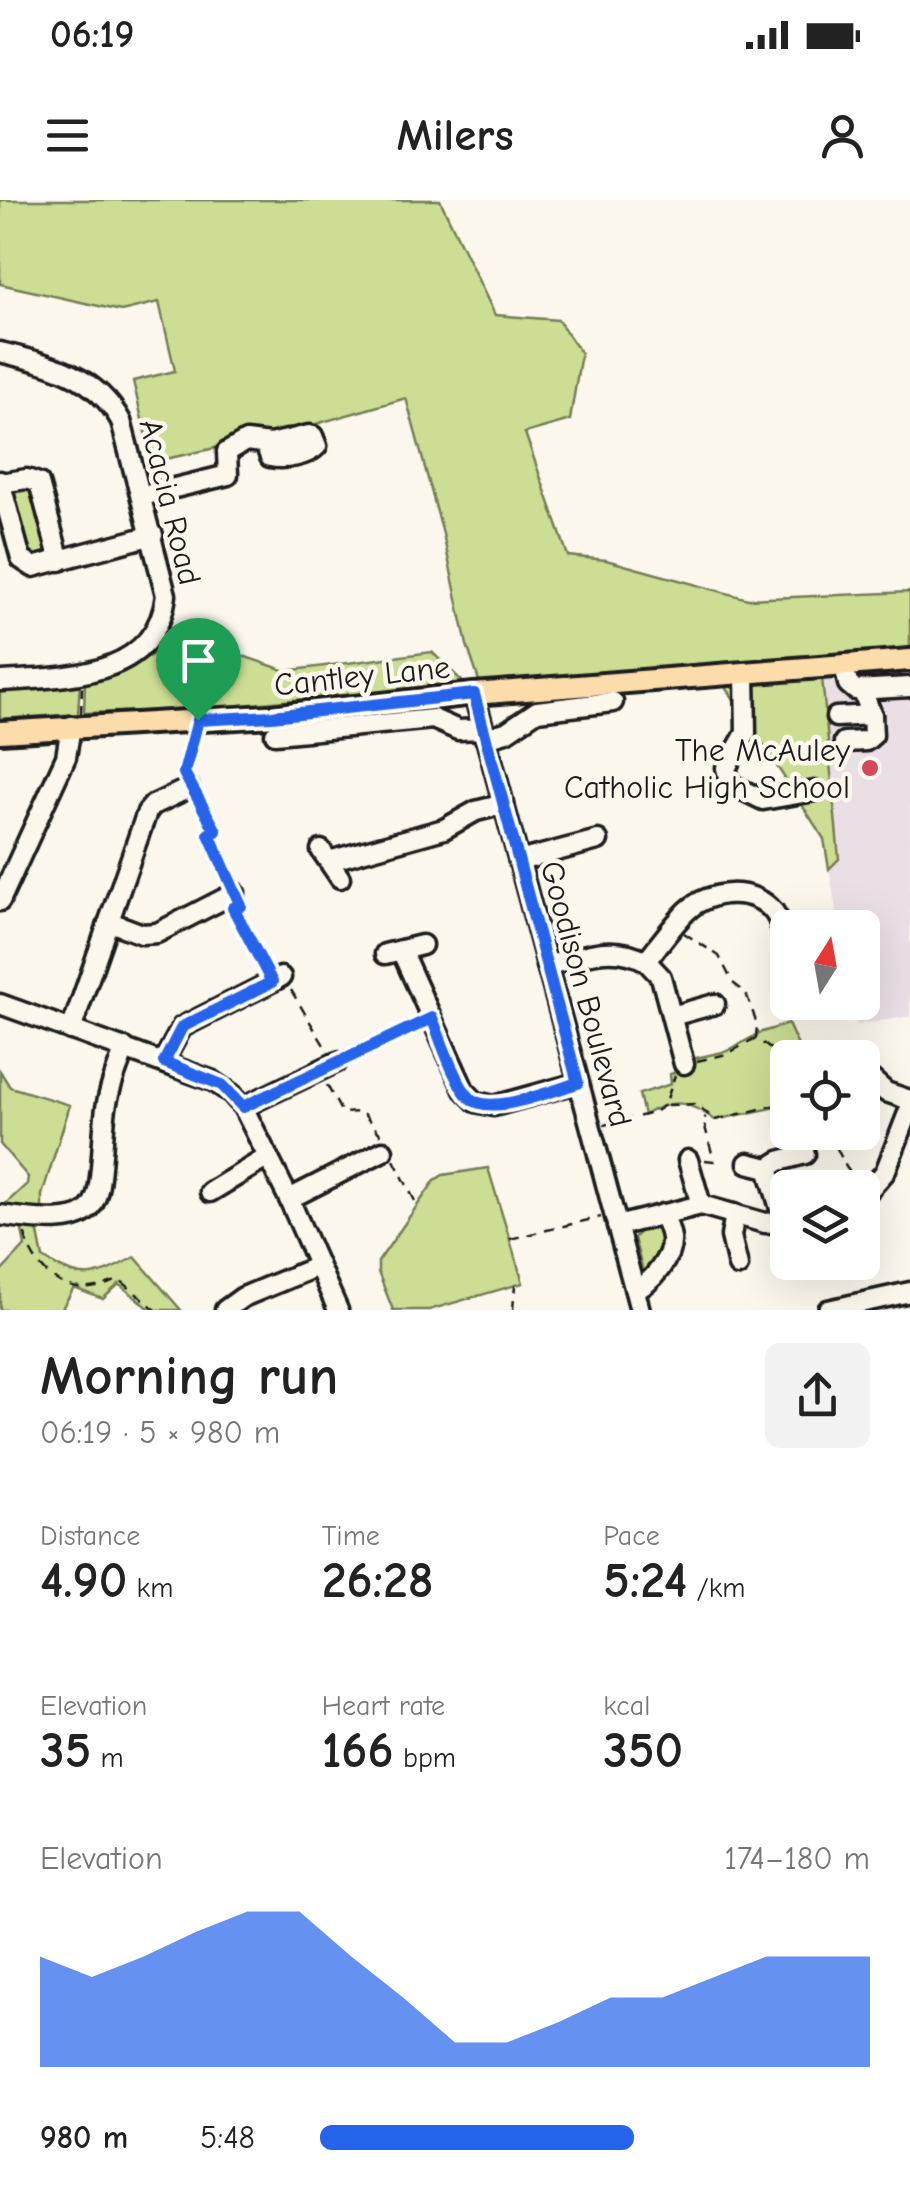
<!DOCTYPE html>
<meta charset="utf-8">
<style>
body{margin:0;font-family:"Comic Neue",sans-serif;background:#f2f2f2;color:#222;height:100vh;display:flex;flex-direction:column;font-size:38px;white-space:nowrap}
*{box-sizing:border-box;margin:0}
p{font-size:32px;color:#767676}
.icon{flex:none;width:55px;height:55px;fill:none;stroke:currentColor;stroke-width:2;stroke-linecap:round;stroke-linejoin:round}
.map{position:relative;height:1110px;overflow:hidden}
.side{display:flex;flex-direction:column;background:#fff;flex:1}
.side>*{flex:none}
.needle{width:65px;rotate:11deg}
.controls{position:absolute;left:770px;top:710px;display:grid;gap:20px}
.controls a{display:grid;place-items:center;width:110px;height:110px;border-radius:15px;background:#fff;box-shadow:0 10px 40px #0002;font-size:50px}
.pin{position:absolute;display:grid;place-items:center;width:85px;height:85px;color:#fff;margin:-102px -42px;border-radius:50% 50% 50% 0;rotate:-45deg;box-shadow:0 0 10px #0007}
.pin .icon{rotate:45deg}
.round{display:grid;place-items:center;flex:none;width:105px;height:105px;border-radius:15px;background:#f2f2f2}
.headline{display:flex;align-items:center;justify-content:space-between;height:170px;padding:0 40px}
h1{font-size:55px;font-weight:700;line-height:75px}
.figures{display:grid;grid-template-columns:repeat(3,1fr);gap:15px;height:170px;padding:10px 40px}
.figures div{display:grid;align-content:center}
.figures b{font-size:50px;font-weight:700}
.figures small{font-size:28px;font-weight:400}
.figures p{font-size:28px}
.chart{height:280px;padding:20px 40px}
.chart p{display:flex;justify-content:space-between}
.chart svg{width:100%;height:180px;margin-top:10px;fill:#2563eb;opacity:.7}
ul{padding:0 40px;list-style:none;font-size:32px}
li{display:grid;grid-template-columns:160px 120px 1fr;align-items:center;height:75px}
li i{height:25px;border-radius:12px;background:#2563eb}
.status{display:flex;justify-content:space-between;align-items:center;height:70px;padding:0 50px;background:#fff;direction:ltr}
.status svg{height:28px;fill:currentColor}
header{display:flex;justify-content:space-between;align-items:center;height:130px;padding:0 40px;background:#fff;font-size:45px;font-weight:700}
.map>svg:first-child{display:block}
</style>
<div class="status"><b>06:19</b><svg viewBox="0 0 49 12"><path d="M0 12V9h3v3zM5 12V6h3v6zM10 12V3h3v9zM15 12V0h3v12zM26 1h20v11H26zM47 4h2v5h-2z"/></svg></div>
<header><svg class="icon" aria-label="menu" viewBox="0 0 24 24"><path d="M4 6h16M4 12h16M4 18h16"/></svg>Milers<svg class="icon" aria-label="person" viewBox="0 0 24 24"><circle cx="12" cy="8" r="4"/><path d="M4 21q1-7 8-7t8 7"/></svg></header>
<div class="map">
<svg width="910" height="1110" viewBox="0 0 910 1110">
<rect width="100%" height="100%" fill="#fbf7ec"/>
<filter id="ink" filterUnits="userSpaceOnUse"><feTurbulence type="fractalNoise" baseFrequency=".01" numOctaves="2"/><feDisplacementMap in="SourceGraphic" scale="20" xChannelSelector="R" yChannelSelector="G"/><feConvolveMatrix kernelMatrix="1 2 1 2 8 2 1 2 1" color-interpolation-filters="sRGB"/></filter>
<g filter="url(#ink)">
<polygon fill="#e9dfe5" points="910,470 910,816 857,825 852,803 862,802 862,728 839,727 829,669 839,659 822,477"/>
<g fill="#cbde93" stroke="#747d58" stroke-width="2.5">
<polygon points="0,0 440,0 495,115 558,120 581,153 570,220 525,233 568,356 606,360 748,399 910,392 910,463 480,484 467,445 443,334 406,198 288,232 152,262 133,181 175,171 159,102 121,111 0,84"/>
<polygon points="14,286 36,287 52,355 28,359 10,291"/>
<polygon points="169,430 286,471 432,452 465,484 188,510 84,513 85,481 152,455"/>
<polygon points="822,477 839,659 829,669 824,639 722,481"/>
<polygon points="80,481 78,514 0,519 0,487"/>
<path d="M788,824L800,850L791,853L799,857L788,858L787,905L715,920C688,901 674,897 644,915L639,894L671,884L670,874L690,867L691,859L727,851L762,832Z"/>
<polygon points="0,871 10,887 70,905 42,995 42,1014 0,1009 27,984 28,977 0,944"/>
<polygon points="488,968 523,1083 429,1110 393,1110 378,1072 378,1062 435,980 443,975"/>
<path d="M21,1025L37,1028L43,1058C85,1084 94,1078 135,1057L181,1110H151L119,1084L103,1099L74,1088L61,1110H0V1073L25,1046Z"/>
<polygon points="644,1027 658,1027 666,1038 664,1047 645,1079 634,1038"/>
</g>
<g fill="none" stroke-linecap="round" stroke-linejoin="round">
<g stroke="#1c1c1c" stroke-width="25">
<g id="minor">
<path d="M0,152C49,164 95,174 121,221L166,395C156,479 65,477 0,481"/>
<polyline points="0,281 21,359 33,367 153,335"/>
<polyline points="0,283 27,279 39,283 60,361"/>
<path d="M142,296L228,275L227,252L246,241L270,244L309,235L313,236L317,246C308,256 284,260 270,257L265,244"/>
<polyline points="844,465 848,484 855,490 910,487"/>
<polyline points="745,473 746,533 726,568 730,584 763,600 815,591"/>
<polyline points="474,494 640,1110"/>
<polyline points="836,517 872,515"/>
<polyline points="275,534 433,519 458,530 483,529"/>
<polyline points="485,538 506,532 537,511 613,502"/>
<polyline points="844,542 866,541 873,535 872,515 862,490"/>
<polyline points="321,650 340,678"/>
<polyline points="329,661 444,629 476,611 504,604"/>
<polyline points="519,661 598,640"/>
<polyline points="0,701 66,557 71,526"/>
<polyline points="110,722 142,734 157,733 235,693"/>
<polyline points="401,750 464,890 476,902 494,906 577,883"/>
<polyline points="385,754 422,745"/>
<polyline points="646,761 661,777 684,864"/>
<path d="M546,766C581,757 612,742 646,761C659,745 672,726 687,711C709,690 753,686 774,712C782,723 784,737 788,750"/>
<polyline points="0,804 213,881 232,894 243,907 289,999 338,1110"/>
<polyline points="672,816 715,804"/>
<polyline points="71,830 147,612 153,605 189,588"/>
<polyline points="163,862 182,827 281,777"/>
<polyline points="868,876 886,892 910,900"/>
<polyline points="243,907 337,862"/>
<polyline points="688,960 701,1005"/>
<polyline points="748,963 768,968"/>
<polyline points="210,992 268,957"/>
<polyline points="862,998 885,972 910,908"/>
<polyline points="289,999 383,951"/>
<polyline points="735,1014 731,1036 738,1066"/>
<path d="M0,1015C112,1031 96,1009 105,916C107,893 117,870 125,848"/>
<polyline points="784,1022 768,968 779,961 805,954"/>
<polyline points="617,1026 701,1005 765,1023 788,1021"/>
<path d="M635,1090C651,1084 673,1057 671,1038C670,1030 666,1021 663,1014"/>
<polyline points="225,1110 243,1097 318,1066"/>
<polyline points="828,1110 910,1092"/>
</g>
</g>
<g stroke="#1c1c1c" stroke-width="28">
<polyline id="major" points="0,532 272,516 474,494 910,460"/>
</g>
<g stroke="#1c1c1c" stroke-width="2.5" stroke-dasharray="10 8" stroke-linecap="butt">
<path d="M166,440C171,465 188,482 194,506"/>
<polyline points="81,514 82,487"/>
<polyline points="184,573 194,538"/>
<polyline points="199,598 215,631 209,634 229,674 228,681"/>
<polyline points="235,711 266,770"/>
<polyline points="684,733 719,756 733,783 746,793 757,824 756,838 769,848 794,858"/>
<polyline points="291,790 328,852"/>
<polyline points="349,855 419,824"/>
<polyline points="697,861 727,854 756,838"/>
<polyline points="327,885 342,913 362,912 381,935"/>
<polyline points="667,905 696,904 715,920 788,902"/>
<polyline points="604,925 653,913 665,905 675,875"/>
<polyline points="829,932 846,967 858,983"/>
<polyline points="807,940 828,934"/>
<polyline points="394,960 417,1005"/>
<polyline points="705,960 714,961 703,919 706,917"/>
<path d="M25,1034C31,1066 62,1095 96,1087C104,1086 112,1082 120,1080L156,1110"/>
<polyline points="510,1039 601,1017"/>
<polyline points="513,1110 515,1085"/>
</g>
<use href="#minor" stroke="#fbf7ec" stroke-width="18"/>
<use href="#major" stroke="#fddcac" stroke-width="20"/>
</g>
</g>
<g fill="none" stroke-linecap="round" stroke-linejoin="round" filter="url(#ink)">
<g stroke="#fff" stroke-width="20">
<path id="route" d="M474,494L578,883C553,890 490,917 470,898C454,882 441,839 432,818L243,907L222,885L164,862L182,827L272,782L233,708L241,706L209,634L216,631L184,573L198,520L272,516Z"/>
</g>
<use href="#route" stroke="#2563eb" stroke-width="12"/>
</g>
<circle fill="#d1495b" stroke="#fbf7ec" stroke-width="4" cx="870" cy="568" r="10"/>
<g text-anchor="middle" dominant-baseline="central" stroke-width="9" stroke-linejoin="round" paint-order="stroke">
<g font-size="32" fill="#1c1c1c" stroke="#fbf7ec">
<text transform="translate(170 302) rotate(76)">Acacia Road</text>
<text transform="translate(362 476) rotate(-6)">Cantley Lane</text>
<text transform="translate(586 794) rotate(75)">Goodison Boulevard</text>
</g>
<g font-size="32" fill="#1c1c1c" stroke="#fbf7ec" text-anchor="end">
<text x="850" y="550">The McAuley<tspan x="850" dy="37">Catholic High School</tspan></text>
</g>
</g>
</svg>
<div class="controls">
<a><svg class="needle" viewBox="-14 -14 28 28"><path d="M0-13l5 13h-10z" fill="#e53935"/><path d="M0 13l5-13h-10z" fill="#767676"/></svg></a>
<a><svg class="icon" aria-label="locate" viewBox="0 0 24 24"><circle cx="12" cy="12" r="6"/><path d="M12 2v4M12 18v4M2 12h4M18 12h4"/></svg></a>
<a><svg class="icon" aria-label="layers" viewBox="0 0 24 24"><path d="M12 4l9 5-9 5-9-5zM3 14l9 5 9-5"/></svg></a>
</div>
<div class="pin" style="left:198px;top:520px;background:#1e9e55"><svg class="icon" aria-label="arrive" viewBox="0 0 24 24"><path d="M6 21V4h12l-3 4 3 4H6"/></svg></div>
</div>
<section class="side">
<div class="headline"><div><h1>Morning run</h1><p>06:19 · 5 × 980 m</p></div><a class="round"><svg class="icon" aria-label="share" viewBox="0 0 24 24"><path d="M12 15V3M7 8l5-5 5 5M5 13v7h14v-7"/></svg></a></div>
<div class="figures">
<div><p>Distance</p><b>4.90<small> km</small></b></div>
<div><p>Time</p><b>26:28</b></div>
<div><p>Pace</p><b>5:24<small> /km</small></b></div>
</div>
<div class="figures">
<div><p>Elevation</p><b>35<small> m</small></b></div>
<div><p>Heart rate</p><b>166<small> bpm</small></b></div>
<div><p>kcal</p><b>350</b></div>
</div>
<div class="chart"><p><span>Elevation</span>174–180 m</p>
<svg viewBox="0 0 160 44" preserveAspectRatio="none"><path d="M0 44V17L10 22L20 17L30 11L40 6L50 6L60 17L70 27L80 38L90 38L100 33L110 27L120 27L130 22L140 17L150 17L160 17V44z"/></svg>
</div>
<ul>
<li><b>980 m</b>5:48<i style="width:57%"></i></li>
</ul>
</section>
